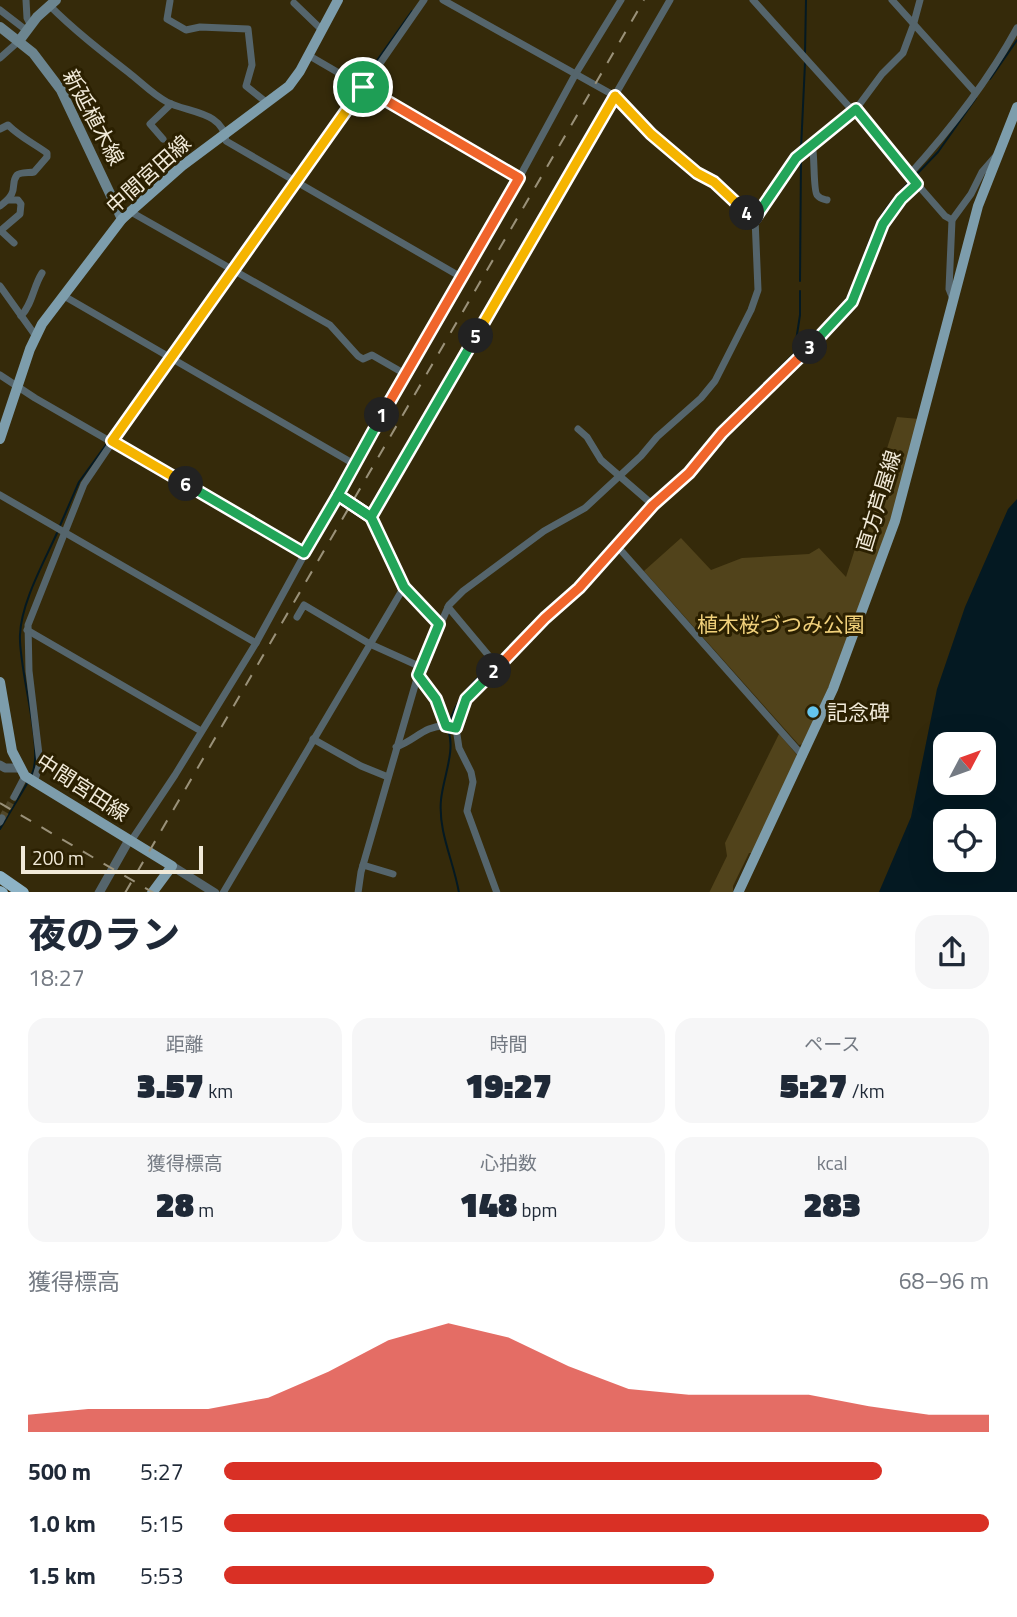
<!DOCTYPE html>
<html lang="ja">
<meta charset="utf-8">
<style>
body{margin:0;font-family:"Titillium Web","Noto Sans JP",sans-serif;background:#f6f6f7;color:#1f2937;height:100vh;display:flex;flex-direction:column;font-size:26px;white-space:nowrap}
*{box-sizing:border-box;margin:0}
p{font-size:23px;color:#747a83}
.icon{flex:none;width:38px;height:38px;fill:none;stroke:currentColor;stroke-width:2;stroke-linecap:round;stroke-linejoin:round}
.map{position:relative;height:892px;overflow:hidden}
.side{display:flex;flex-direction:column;background:#fff;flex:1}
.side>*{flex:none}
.needle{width:46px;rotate:49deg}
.fabs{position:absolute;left:933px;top:732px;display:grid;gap:14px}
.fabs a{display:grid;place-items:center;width:63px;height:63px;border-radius:14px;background:#fff;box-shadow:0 7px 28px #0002;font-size:35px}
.scale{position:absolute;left:21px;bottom:18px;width:182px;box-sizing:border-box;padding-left:7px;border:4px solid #f1ead9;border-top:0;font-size:19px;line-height:24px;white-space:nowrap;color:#f1ead9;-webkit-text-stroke:5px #2b2001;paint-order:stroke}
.pin{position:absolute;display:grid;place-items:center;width:60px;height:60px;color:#fff;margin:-30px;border:4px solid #fff;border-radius:50%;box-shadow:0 2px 7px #0007}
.km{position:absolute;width:35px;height:35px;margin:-18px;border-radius:50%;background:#222;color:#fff;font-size:19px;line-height:35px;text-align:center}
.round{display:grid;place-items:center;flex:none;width:74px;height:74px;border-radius:21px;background:#f6f6f7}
.headline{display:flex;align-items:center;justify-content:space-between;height:119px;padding:0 28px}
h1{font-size:38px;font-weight:800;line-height:52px}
.figures{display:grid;grid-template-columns:repeat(3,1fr);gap:10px;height:119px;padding:7px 28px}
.figures div{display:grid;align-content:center;border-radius:18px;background:#f6f6f7;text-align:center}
.figures b{font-size:35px;font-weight:800}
.figures small{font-size:19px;font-weight:400}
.figures p{font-size:19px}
.chart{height:196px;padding:14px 28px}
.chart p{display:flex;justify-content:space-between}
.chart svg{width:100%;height:126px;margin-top:7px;fill:#d93025;opacity:.7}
ul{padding:0 28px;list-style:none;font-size:23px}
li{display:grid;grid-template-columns:112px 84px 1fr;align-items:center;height:52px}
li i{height:18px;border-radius:9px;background:#d93025}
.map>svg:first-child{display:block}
</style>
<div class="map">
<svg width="1017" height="893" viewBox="0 0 1017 893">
<rect width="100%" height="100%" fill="#352a0a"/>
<g fill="#51431b">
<polygon points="897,417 919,419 893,516 840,661 803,744 799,745 644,571 681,538 711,570 742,558 809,554 819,548 846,577"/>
<polygon points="779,734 797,755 753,853 749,853 733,886 733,892 709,893 727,856 725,843"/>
</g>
<path fill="#041922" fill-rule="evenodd" d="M1017,499V892H879L911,817L937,689L965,607L1008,509ZM945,744H984V782H945ZM945,821H984V859H945Z"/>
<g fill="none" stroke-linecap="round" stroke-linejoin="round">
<g stroke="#041922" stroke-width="2">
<polyline points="805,53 806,0"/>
<polyline points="990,79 1017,40"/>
<polyline points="361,83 412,11"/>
<polyline points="801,149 805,63"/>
<polyline points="915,176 938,152 976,98"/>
<polyline points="295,177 357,87"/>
<polyline points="232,266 291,182"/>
<polyline points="800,281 801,156"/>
<polyline points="794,354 800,315 800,291"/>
<path d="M651,500L686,468L719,428L844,304C859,277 865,246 880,218C888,204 900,192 911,180"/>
<polyline points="59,528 79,482 108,442"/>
<polyline points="496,661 508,651 541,614 571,589 647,504"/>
<path d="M449,724C456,699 472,681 492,665"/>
<path d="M448,730C456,750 443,778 441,800C438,832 454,862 459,893"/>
<path d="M32,774C44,749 18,667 20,635C21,603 44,562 57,533"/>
<polyline points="0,829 28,782"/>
</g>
<polyline stroke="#514729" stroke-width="7" stroke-dasharray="7 3.5" stroke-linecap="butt" points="2,818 14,797"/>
<g stroke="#55656c" stroke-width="7">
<polyline points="26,0 27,18 30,24"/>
<polyline points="443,0 615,96 651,134 697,173 714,182 748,214 755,218"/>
<polyline points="753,0 853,111 856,109 917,184 945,216 952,220"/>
<polyline points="892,0 975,92"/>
<polyline points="170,1 167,19 186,30 200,27 248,29 252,65 246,86 266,102"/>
<polyline points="294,3 322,30"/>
<path d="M49,5C74,30 101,51 128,72C141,82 152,94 167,102C188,113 223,111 226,141L461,277"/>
<polyline points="0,10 26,30"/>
<polyline points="308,55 519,178"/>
<polyline points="0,58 19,41"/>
<polyline points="856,109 882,74 903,53 913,26 920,0"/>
<path d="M0,129L8,125C20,137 33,143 47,153V157L34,172C30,173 20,172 17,175C9,185 21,191 0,206"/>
<polyline points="163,139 150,124 171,104"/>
<path d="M812,144C815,155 813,190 817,195C820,199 823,199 827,200"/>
<path d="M909,175C950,130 988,81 1017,28"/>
<polyline points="131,212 330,325 358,356 363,359 372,355 405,374"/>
<polyline points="0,231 20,214 21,204 18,200 8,200"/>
<polyline points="1,231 14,243"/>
<polyline points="0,286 35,335"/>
<polyline points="64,296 354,464"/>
<polyline points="953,299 949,289 952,220 971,194 982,172 995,157"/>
<path d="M21,316C33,303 33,287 42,273"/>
<polyline points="0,375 35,398 304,553"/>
<polyline points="578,429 587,437 601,460 653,505"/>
<polyline points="0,495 256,643"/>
<polyline points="338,495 371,517 404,587 439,624"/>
<polyline points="371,517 670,0"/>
<polyline points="617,546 803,756"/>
<polyline points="448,607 499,668"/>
<polyline points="297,617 304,605 370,644 421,667"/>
<polyline points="27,630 201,731"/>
<polyline points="418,675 436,699 446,726 456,728 459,748 471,772 473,782 467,811 497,893"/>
<path d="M456,728L461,709L475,688L514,653L545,618L578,588L653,505L689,473L722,433L845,312C865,286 869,250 885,221C893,206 905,195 917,184"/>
<polyline points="313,739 361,766 388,777"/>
<path d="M396,747C415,741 424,725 446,726"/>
<polyline points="34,783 40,763 29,671 28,625 84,484 170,357 288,196 424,0"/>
<polyline points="14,797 25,776"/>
<polyline points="0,822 2,818"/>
<polyline points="131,841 175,775 256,643 354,464 519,178 575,75 621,0"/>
<polyline points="363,865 393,874"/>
<polyline points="223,893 404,587"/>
<polyline points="358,893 361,872 418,675 449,605 463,591 544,531 585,508 641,456 657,437 701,398 715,381 751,310 758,290 755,218 796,158 853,111"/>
</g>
<g stroke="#55656c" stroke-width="9">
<polyline points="0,765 5,768 19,768"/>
<polyline points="172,866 215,893"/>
<polyline points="99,893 129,840"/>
</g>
<g stroke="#6c8590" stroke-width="10">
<polyline points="0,27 33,53 61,90 122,219"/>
<polyline points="19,41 37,17 56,0"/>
</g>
<g stroke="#7d9dac" stroke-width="10">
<polyline points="0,439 30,349 42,324 122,219 182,166 289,86 300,71 338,0"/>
<polyline points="0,682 12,751 25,776 172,866 152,893"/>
<polyline points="738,893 833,689 895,521 978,206 1017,107"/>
</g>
<g stroke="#8db3c6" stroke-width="12">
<polyline points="0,877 23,893"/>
<polyline points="0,892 2,893"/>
</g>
<g stroke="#9a9179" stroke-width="2" stroke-dasharray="12 12" stroke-linecap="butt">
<polyline points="0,803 154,893"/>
<polyline points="125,893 644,0"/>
</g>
</g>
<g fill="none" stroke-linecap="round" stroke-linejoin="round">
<g stroke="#fff" stroke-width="14">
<polyline id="split-1" points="363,87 519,178 382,415"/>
</g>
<g stroke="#fff" stroke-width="14">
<polyline id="split-2" points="382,415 338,495 371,517 404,587 439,624 418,675 436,699 446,726 456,728 466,699 494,671"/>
</g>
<g stroke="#fff" stroke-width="14">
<polyline id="split-3" points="494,671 545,618 579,588 653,505 689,473 722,433 810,347"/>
</g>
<g stroke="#fff" stroke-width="14">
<polyline id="split-4" points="747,213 755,218 796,158 856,109 917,184 901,199 883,224 852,302 810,347"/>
</g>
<g stroke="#fff" stroke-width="14">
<polyline id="split-5" points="476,336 615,96 651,134 697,173 714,182 747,213"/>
</g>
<g stroke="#fff" stroke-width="14">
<polyline id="split-6" points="186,484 304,553 338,495 371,517 476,336"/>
</g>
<g stroke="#fff" stroke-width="14">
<polyline id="split-7" points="186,484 112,441 363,87"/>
</g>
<use href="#split-1" stroke="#f0652b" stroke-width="9"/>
<use href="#split-2" stroke="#22a559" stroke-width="9"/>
<use href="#split-3" stroke="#f0652b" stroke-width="9"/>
<use href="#split-4" stroke="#22a559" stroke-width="9"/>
<use href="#split-5" stroke="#f5b400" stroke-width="9"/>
<use href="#split-6" stroke="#22a559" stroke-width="9"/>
<use href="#split-7" stroke="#f5b400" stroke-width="9"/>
</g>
<circle fill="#64c5ee" stroke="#2b2001" stroke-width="2.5" cx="813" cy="712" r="7"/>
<g text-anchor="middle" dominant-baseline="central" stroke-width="6" stroke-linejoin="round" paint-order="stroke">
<g font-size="21" fill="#f1ead9" stroke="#2b2001">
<text transform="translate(94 117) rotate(62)">新延植木線</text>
<text transform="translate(148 174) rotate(-42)">中間宮田線</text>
<text transform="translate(878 501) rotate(-73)">直方芦屋線</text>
<text transform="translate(83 787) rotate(33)">中間宮田線</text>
</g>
<g font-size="21" fill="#f1d17b" stroke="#2b2001">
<text x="781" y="624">植木桜づつみ公園</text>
</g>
<g font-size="21" fill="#f1ead9" stroke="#2b2001" text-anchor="start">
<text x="827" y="712">記念碑</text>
</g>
</g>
</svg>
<div class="fabs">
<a><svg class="needle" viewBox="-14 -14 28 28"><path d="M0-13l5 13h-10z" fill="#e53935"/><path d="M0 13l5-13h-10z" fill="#747a83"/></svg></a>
<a><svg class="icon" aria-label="locate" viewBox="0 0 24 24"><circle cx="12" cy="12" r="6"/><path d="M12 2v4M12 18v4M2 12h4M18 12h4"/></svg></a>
</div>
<div class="scale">200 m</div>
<div class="pin" style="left:363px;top:87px;background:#1e9e55"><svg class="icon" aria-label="arrive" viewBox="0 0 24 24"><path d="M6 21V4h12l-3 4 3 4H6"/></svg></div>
<b class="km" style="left:382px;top:415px">1</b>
<b class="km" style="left:494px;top:671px">2</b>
<b class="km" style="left:810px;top:347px">3</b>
<b class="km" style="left:747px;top:213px">4</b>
<b class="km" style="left:476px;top:336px">5</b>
<b class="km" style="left:186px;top:484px">6</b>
</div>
<section class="side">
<div class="headline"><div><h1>夜のラン</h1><p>18:27</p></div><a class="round"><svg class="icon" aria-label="share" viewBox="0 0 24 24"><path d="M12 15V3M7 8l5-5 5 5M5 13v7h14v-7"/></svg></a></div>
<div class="figures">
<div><p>距離</p><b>3.57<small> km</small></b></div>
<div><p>時間</p><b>19:27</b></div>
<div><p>ペース</p><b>5:27<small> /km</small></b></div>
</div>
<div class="figures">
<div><p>獲得標高</p><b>28<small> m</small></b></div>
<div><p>心拍数</p><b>148<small> bpm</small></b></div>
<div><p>kcal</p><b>283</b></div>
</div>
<div class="chart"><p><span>獲得標高</span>68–96 m</p>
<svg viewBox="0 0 160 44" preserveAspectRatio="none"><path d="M0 44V38L10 36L20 36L30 36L40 32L50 23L60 12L70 6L80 11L90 21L100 29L110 31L120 31L130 31L140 35L150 38L160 38V44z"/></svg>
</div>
<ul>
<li><b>500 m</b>5:27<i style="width:86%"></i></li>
<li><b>1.0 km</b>5:15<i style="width:100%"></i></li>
<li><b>1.5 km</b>5:53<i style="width:64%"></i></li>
</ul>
</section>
